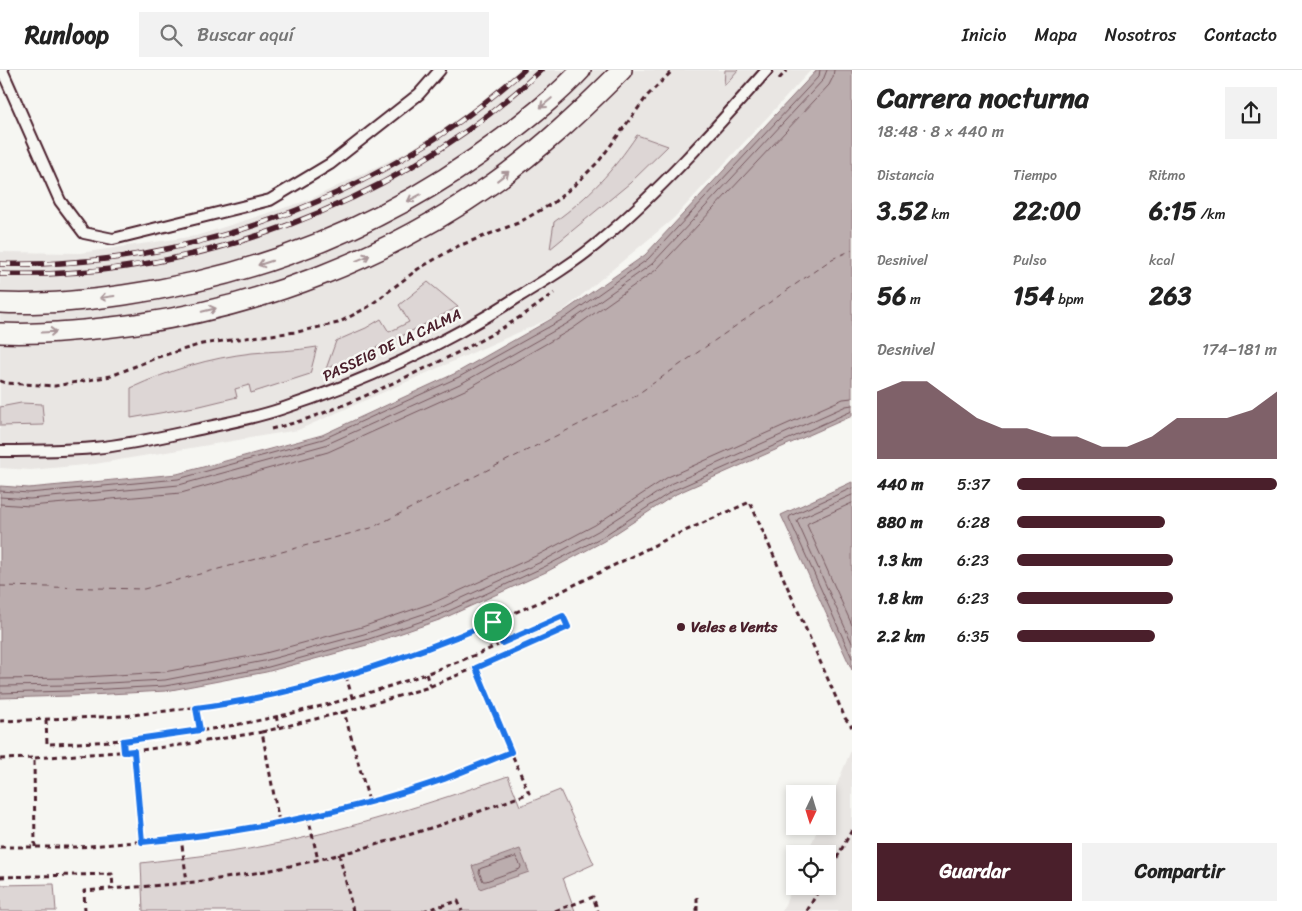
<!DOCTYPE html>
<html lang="es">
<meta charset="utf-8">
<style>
body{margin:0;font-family:Sriracha,sans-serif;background:#f2f2f2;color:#222;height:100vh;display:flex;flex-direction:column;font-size:19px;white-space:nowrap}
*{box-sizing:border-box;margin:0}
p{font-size:16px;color:#767676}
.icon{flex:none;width:28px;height:28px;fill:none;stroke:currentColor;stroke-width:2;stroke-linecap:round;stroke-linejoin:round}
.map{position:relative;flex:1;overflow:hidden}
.sheet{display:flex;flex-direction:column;background:#fff;width:450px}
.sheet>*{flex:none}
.needle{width:32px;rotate:184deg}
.buttons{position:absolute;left:786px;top:715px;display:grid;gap:10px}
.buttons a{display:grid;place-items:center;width:50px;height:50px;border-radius:0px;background:#fff;box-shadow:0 2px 8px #0003;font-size:25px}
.pin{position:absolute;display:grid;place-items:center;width:42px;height:42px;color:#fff;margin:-21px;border:2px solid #fff;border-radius:50%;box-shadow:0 1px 5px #0007}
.round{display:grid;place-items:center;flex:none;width:52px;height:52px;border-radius:0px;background:#f2f2f2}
.summary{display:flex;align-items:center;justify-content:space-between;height:85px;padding:0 25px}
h1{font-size:28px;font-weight:700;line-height:38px}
.stats{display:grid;grid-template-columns:repeat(3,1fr);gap:8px;height:85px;padding:5px 25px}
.stats div{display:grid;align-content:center}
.stats b{font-size:25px;font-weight:700}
.stats small{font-size:14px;font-weight:400}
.stats p{font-size:14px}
.chart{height:140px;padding:10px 25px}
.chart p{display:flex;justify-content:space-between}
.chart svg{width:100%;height:90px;margin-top:5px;fill:#4a1f2b;opacity:.7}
.cta{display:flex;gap:10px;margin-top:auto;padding:10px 25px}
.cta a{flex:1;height:58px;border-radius:0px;background:#4a1f2b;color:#fff;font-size:20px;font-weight:700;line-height:58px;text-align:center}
.cta a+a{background:#f2f2f2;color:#222}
ul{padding:0 25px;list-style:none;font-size:16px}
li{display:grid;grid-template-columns:80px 60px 1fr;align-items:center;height:38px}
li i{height:12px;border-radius:6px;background:#4a1f2b}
header{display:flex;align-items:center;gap:30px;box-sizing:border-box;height:70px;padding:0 25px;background:#fff;border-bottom:1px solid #e0e0e0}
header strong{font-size:24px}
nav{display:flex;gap:28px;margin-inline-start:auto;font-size:18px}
.search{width:350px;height:45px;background:#f2f2f2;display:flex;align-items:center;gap:12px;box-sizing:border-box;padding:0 18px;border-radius:0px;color:#767676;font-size:19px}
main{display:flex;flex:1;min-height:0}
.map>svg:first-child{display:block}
</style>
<header>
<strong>Runloop</strong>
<div class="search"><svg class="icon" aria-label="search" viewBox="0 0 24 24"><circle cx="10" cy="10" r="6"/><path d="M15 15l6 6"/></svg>Buscar aquí</div>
<nav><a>Inicio</a><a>Mapa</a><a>Nosotros</a><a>Contacto</a></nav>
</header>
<main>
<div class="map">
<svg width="852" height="841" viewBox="0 0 852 841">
<rect width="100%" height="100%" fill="#f6f6f2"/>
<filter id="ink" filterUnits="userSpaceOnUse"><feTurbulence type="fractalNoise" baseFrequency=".02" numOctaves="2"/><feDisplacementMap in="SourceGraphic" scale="10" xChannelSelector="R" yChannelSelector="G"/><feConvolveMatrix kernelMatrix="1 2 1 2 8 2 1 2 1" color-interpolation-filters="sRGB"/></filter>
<g filter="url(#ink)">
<g fill="#e9e6e3">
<polygon points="519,0 811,0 674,148 558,245 298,360 95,394 31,400 0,398 0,182 80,183 196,166 309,130 409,81 470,41"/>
<polygon points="852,678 852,841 782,841 795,812 795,816 828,816 828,784 807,784 819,756 828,756 828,736"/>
</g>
<g fill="#ddd6d5" stroke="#947a80">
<polygon points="725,0 738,0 724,16"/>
<path d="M637,65L668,76L630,113L550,179L554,152C590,126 612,102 637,65Z"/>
<polygon points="428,212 458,237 394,270 326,299 336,271 366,258 381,249 389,262 409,252 399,235"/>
<path d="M317,277L310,304L251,323L249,315L235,319L237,327L200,336L131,348V318C170,300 209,288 252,283C274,281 295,281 317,277Z"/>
<polygon points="21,333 42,334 44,355 0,356 0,337"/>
<path d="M508,706L520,736L560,720L594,794L563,808L575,841H143L141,793C182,788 224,784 265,776C348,760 428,734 508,706Z"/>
<polygon points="54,814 56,841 0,841 0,815"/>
</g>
<g fill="#bbadae" stroke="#8e747a">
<polygon points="817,0 852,0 852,346 676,424 604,471 546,502 442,549 367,575 266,602 166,621 70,626 0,628 0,416 29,418 177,404 322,365 456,303 562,243 645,185"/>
<polygon points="852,412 852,600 781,445"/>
<polygon points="520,779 529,802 480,819 472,796"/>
</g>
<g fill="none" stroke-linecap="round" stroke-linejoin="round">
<g stroke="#77585f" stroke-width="1">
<polyline points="852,418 790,446 789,448 852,588"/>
<polyline points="0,421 29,423 178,409 323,369 459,307 565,248 648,189 819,6 820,0"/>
<polyline points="852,425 798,449 797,451 852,573"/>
<polyline points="0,427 30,429 179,415 325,375 462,313 568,253 652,194 823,10 827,0"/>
<polyline points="852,433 808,453 807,455 852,555"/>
<polyline points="0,434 30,436 181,423 328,382 465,320 572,259 656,200 829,15 833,7 834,0"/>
<polyline points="0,609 69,608 164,602 262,584 362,557 435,532 538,485 595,455 668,407 843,329 852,328"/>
<polyline points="0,616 69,615 165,610 264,591 364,564 438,539 541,492 598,461 671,414 846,336 852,335"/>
<polyline points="0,623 69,621 165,616 265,598 366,570 440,545 544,497 602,467 674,420 852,341"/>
<polygon points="516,787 521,796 520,799 486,811 483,811 479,802 480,799"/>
</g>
<polyline stroke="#6c4a52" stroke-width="1" stroke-dasharray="6 5" stroke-linecap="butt" points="0,516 144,519 371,458 632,328 832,189 852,180"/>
<g stroke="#4a1f2b" stroke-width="14">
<g id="lane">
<polyline points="2,0 60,131 84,163 113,169 270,130 330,94 419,24 440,0"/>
<path d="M0,381C31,381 62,381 94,378C126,375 158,368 190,361C220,354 252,349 281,339C364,312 445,274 518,227C546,210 574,193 599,172C661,120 714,60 767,0"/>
</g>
</g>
<g stroke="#4a1f2b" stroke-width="22">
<g id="street">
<path d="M0,233C41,235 83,231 124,225C264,205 391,153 504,67C531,46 558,25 581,0"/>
<path d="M0,263C45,265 91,260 136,254C263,236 386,188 492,114C539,81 581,41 622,0"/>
</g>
</g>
<g stroke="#4a1f2b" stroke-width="3" stroke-dasharray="5 4" stroke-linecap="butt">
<polyline points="779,9 787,0"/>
<polyline points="0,311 6,313 55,316 111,306 158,287 202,274 253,267 297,262 338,253 368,237 418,199 456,177 518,153 553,133 577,113 599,91 648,25 673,0"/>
<path d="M271,359C314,349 355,331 395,312C449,288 508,259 554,223"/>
<polyline points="493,552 502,573"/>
<polyline points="426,604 430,616"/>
<polyline points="346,606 352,627"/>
<polyline points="196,638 200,661"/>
<polyline points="344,642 426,618 475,598 511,682"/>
<polyline points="276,646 279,658"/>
<path d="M46,650L47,674C185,671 323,644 452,594C490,580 526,562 563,546L568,557L475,598"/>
<polyline points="0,651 124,646 216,635 270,625 359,602 456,567 540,532 669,468 750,432 845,648 852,657"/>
<polyline points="262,662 344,642 369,731"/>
<polyline points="123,671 124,682"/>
<polyline points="133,681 188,674 262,662 279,752"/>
<polyline points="0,689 34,688"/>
<polyline points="308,746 318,790"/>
<polyline points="0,777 79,777 181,768 187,812"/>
<polyline points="35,777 34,688 133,681 142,772"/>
<polyline points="339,784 353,841"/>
<polyline points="828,804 852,760"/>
<polyline points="0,807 112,804 113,819"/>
<path d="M85,841L84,821C131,817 178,815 225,808C329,792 430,761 529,723L511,682C460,702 410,722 357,735C299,749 240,759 181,768"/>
<polyline points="423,841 458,831 462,841"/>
<polyline points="555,841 593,827 598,841"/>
<polyline points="697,841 697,823"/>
<polyline points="807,841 821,816"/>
</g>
<use href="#lane" stroke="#f6f6f2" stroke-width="10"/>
<use href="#street" stroke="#f6f6f2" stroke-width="19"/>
<g stroke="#4a1f2b" stroke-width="5.5">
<g id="rail">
<path d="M0,194C149,198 299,154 425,75C460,53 493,27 524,0"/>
<path d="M0,204C194,210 400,133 541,0"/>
</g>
</g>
<use href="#rail" stroke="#f6f6f2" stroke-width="4" stroke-dasharray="11" stroke-linecap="butt"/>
</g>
<defs><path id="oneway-shaft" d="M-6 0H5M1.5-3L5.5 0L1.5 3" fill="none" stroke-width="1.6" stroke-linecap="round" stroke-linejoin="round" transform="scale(1.25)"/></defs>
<g stroke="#a99598">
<use href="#oneway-shaft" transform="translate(546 33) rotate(140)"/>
<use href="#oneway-shaft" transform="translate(503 106) rotate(-38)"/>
<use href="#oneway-shaft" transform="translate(414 128) rotate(152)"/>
<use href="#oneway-shaft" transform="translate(363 188) rotate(-23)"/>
<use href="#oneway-shaft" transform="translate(265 193) rotate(162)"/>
<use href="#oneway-shaft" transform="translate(107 227) rotate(172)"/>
<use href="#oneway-shaft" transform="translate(209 240) rotate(-13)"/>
<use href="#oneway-shaft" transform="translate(49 262) rotate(-3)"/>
</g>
</g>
<g fill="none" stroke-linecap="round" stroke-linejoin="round" filter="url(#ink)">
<g stroke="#fff" stroke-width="10">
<path id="route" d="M563,546L568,557L476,598L511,682C489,691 466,700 444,709C351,742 241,763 142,772L134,681L124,682L123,671L200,660L196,638C299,625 398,592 493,552L502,573Z"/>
</g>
<use href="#route" stroke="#1a73e8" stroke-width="6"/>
</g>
<circle fill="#4a1f2b" stroke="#f6f6f2" stroke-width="2" cx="681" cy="557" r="5"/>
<g text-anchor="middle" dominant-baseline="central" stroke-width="5" stroke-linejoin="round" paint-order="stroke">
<g font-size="15" fill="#4a1f2b" stroke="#f6f6f2">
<text transform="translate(392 275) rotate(-25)">PASSEIG DE LA CALMA</text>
</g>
<g font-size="15" font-weight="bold" fill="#4a1f2b" stroke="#f6f6f2" text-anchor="start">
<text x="691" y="557">Veles e Vents</text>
</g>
</g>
</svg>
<div class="buttons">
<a><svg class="needle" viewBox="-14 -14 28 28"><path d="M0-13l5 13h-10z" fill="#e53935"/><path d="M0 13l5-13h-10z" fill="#767676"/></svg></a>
<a><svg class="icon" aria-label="locate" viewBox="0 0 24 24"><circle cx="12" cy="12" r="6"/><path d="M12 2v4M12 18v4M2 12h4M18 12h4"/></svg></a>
</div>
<div class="pin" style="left:493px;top:552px;background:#1e9e55"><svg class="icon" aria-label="arrive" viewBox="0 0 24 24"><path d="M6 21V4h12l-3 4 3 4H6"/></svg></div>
</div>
<section class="sheet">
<div class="summary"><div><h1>Carrera nocturna</h1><p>18:48 · 8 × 440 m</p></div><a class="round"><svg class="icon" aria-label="share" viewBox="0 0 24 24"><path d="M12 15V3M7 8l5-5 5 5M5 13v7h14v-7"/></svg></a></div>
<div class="stats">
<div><p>Distancia</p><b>3.52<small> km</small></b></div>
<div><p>Tiempo</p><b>22:00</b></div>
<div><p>Ritmo</p><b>6:15<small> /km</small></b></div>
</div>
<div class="stats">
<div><p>Desnivel</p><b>56<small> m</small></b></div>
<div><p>Pulso</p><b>154<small> bpm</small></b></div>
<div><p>kcal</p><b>263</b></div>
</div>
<div class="chart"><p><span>Desnivel</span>174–181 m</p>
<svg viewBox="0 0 160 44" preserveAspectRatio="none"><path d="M0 44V11L10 6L20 6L30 15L40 24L50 29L60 29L70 33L80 33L90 38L100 38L110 33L120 24L130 24L140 24L150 20L160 11V44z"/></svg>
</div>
<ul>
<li><b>440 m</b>5:37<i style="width:100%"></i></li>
<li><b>880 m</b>6:28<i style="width:57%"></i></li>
<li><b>1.3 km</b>6:23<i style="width:60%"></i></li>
<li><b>1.8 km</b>6:23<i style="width:60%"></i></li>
<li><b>2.2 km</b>6:35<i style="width:53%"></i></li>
</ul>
<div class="cta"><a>Guardar</a><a>Compartir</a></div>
</section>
</main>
